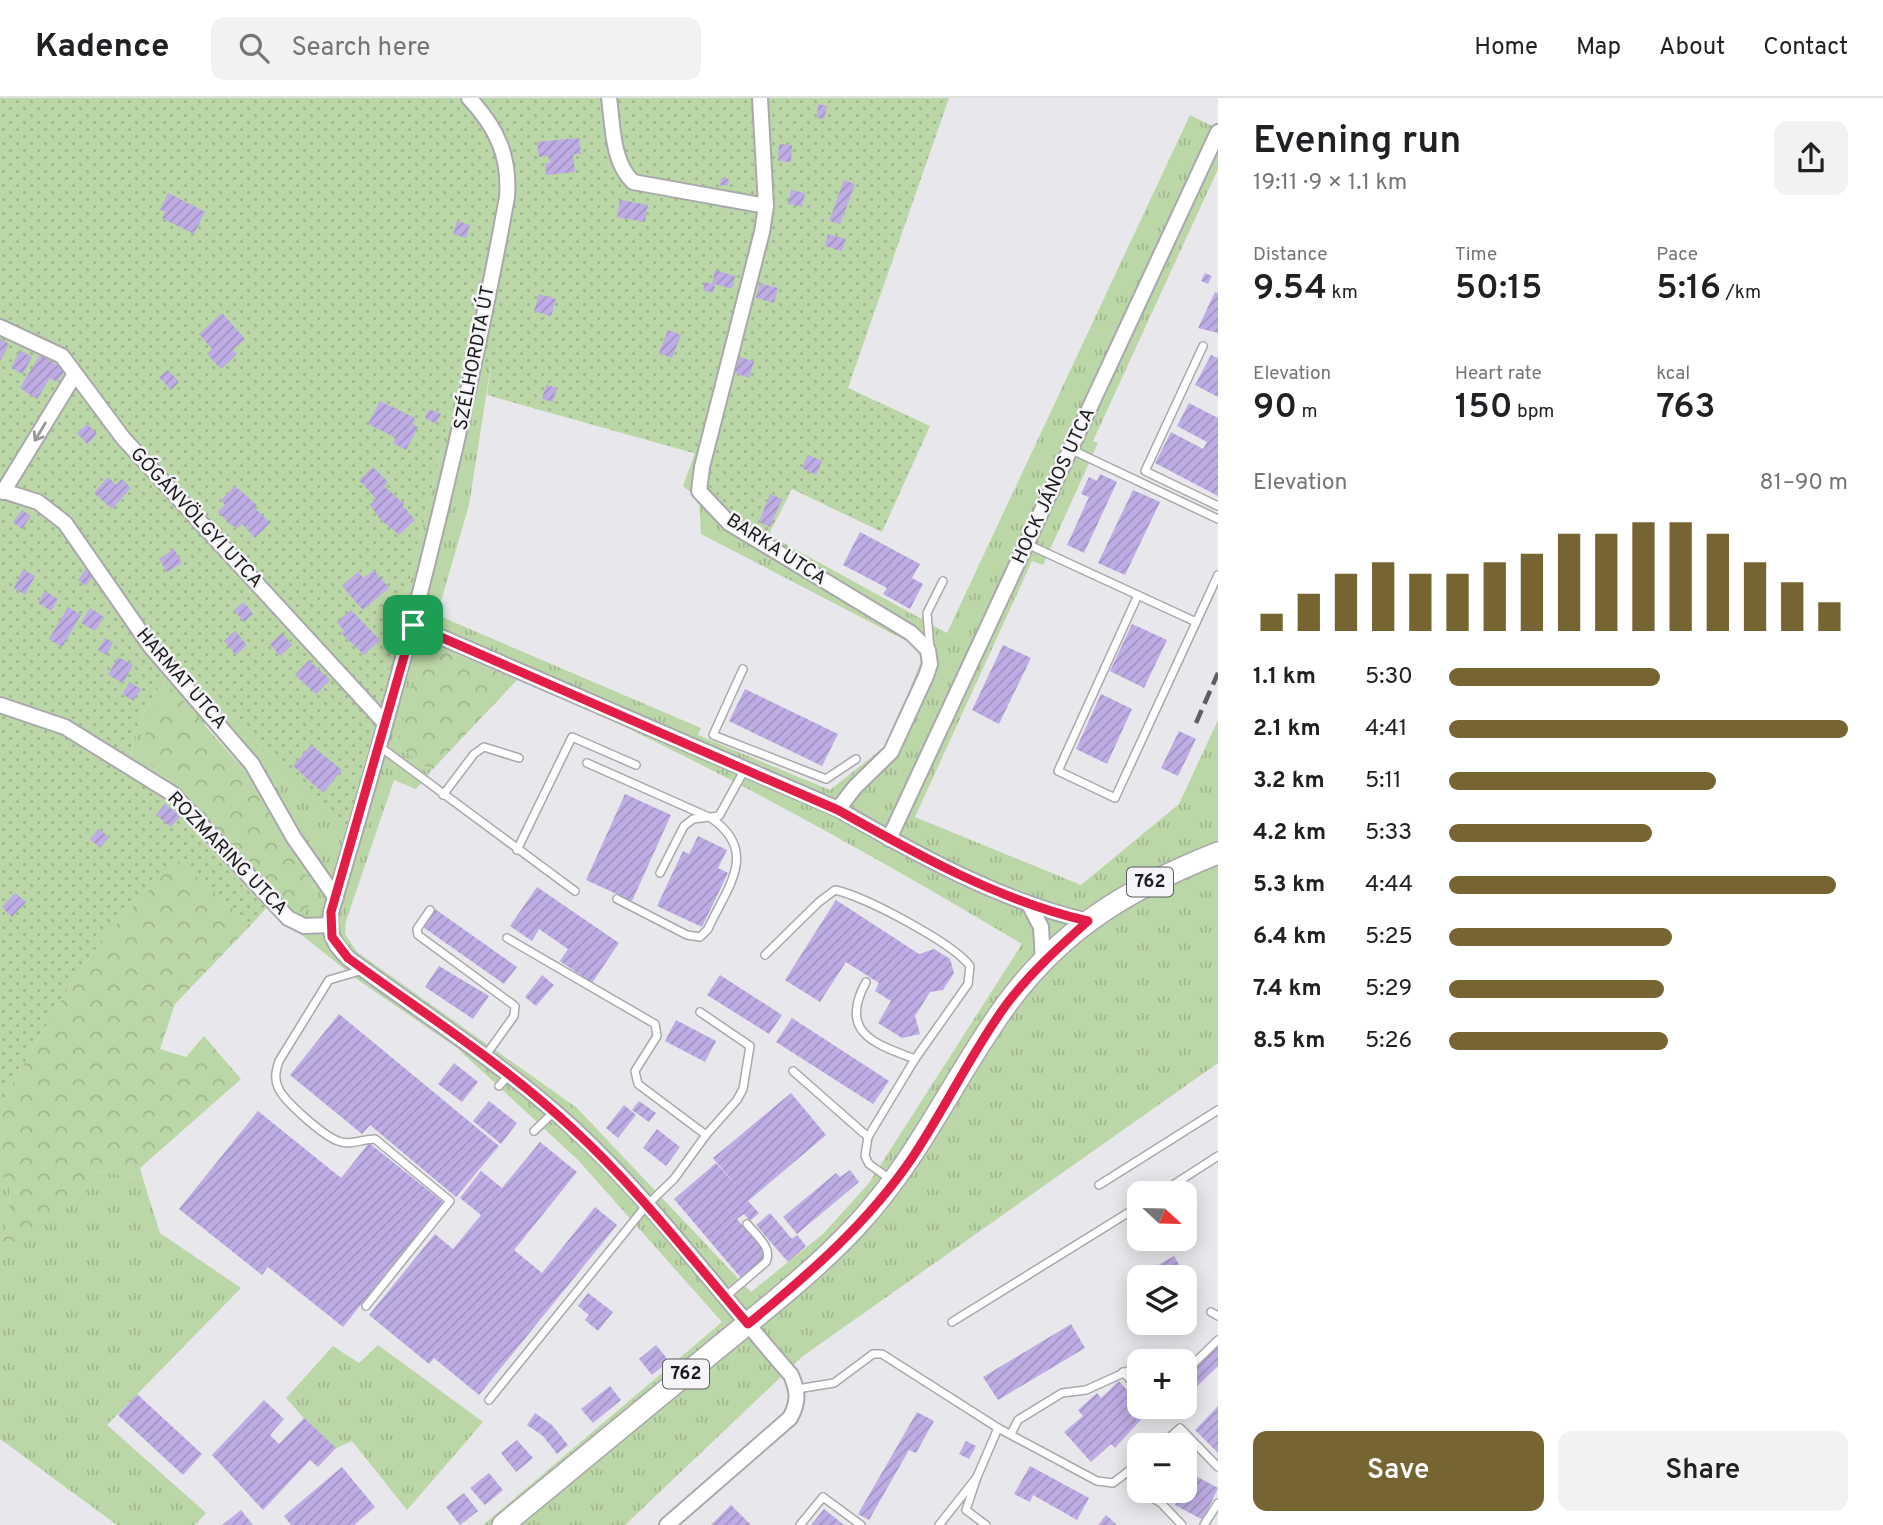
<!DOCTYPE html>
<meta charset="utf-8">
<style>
body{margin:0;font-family:Overpass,sans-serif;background:#f2f2f2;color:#202124;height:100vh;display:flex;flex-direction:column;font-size:26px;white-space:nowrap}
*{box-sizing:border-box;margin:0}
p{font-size:23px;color:#757577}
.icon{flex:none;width:38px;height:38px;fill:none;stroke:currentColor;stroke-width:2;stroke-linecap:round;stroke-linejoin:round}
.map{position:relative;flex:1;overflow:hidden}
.sheet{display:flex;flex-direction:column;background:#fff;width:665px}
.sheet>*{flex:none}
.needle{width:46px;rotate:112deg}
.controls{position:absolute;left:1127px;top:1083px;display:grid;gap:14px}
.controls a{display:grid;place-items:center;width:70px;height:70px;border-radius:14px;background:#fff;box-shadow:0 4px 18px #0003;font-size:35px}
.pin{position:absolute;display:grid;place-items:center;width:60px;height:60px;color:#fff;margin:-30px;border-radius:14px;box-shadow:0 4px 10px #0006}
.round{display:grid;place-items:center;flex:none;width:74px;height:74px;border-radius:14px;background:#f2f2f2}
.headline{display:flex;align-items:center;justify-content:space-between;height:119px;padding:0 35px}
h1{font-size:38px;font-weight:600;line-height:52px}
.metrics{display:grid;grid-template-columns:repeat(3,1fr);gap:10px;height:119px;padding:7px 35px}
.metrics div{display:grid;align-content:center}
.metrics b{font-size:35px;font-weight:600}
.metrics small{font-size:19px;font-weight:400}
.metrics p{font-size:19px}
.chart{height:196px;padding:14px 35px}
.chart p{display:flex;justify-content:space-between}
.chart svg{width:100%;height:126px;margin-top:7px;stroke:#766533;stroke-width:6}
.button{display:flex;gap:14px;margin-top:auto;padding:14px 35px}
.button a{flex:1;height:80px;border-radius:14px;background:#766533;color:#fff;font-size:28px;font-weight:600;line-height:80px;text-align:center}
.button a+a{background:#f2f2f2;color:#202124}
ul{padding:0 35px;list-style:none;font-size:23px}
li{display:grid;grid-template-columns:112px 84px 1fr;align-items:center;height:52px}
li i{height:18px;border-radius:9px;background:#766533}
header{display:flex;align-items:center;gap:42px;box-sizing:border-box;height:98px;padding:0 35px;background:#fff;border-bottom:2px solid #e0e0e0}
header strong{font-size:33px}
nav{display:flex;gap:38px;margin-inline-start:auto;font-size:24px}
.search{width:490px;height:63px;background:#f2f2f2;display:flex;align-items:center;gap:18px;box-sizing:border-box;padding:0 24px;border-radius:14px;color:#757577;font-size:26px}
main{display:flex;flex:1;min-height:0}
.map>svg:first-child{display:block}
</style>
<header>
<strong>Kadence</strong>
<div class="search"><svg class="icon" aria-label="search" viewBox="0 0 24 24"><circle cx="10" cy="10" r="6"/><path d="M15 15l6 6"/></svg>Search here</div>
<nav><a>Home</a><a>Map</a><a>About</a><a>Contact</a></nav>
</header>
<main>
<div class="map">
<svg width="1218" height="1427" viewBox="0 0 1218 1427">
<defs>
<pattern id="grass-tufts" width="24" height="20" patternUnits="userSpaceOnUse" patternTransform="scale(1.75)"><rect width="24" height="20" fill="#bcd7a7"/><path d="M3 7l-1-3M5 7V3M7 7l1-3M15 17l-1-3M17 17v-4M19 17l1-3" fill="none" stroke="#a1b88f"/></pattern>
<pattern id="forest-crowns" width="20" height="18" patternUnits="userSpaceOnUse" patternTransform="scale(1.75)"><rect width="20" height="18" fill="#bcd7a7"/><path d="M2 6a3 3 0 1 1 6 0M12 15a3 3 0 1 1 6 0" fill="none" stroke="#a1b88f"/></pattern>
<pattern id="park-dots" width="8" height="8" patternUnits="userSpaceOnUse" patternTransform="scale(1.75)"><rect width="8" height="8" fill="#bcd7a7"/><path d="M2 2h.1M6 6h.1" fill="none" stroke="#a1b88f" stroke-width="1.8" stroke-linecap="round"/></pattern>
<pattern id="building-hatch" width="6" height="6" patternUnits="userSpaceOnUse" patternTransform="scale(1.75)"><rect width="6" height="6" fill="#beace4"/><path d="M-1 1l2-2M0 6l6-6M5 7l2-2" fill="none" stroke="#a393c3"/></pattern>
</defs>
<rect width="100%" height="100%" fill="#e8e7eb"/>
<g fill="url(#grass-tufts)" fill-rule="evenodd">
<path d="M1190,17L1218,31V71L1093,343L1098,345L1043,467L1032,463L915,719L1081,787L1179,706L1218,622V965L803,1258L625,1427H483L722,1224L578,1062L457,950L358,882L267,809L236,782L194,732L184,715L129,676C133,628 145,603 177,568L348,737L464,257L491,267L469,407L437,517L701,630L698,637L830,692L889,645L923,558L918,549L701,436L699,401L683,388L695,355L712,360L707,378L722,411L947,535ZM428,543C633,623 833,733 1022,846L869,1085L823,1136L751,1194L577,1010L357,854L345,836L346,823L394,682L416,691L431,673L396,646ZM206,626L243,671L317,795L295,820L186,696L140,658Z"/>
<polygon points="98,1073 143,1081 160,1135 241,1190 107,1327 206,1415 195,1427 117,1427 0,1341 0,1075 10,1085 9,1117 3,1143 70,1107"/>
<polygon points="378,1247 483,1324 407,1412 352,1343 332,1352 286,1300 333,1248 359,1265"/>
</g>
<g fill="url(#forest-crowns)">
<polygon points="427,543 517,582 431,673 396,646"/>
<polygon points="172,590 243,671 317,795 304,816 295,821 186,696 140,658 152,611"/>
<polygon points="177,761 251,827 175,906 160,951 186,959 204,938 241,981 140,1070 143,1081 98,1073 70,1107 20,1144 3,1143 9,1117 10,1085 0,1075 0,1007 68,890 101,843"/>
</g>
<path fill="url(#park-dots)" d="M0,0H949L848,290L930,328L882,434L792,391L768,438L722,411L708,392L711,360L487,297L491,268L464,257L348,738L177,568C145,603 133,628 129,676L184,715L194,732L236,782L267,809L251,827L177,762L101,843L68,890L0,1007Z"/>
<g fill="url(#building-hatch)">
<polygon points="818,6 827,8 824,21 817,20"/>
<polygon points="579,40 581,56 573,56 575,74 546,77 545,65 550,65 549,58 539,59 537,44"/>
<polygon points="779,46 792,47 791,64 778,63"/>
<polygon points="721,80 729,81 728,88 720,87"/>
<polygon points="844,82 855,86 840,126 829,123"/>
<polygon points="791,92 805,95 802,109 788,106"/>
<polygon points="168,95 205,114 194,136 162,120 165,114 160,112"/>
<polygon points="620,102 648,107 645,124 617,119"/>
<polygon points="457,123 470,127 466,140 453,136"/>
<polygon points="828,136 846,141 842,153 825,148"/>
<polygon points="715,172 735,178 732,191 715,186 713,195 703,192 705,184 712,186"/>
<polygon points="1205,175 1212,178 1208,186 1201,183"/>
<polygon points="760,185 778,190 774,205 756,200"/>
<polygon points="1215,194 1218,195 1218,235 1198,230"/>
<polygon points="539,196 556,201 551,218 534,213"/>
<polygon points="222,215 245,241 233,252 237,256 221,271 207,256 212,251 199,236"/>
<polygon points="668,232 681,237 672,260 659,255"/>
<polygon points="0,241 9,246 0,263"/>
<polygon points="20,252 32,259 23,276 11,270"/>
<polygon points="40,257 65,272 57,284 50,280 37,301 20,290"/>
<polygon points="736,257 754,264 749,280 730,273"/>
<polygon points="1211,257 1218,260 1218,299 1195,287"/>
<polygon points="168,272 179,284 171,292 159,279"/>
<polygon points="546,287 557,290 553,304 542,301"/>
<polygon points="380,303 415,320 412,326 418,329 406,352 393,345 396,340 368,326"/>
<polygon points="1189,305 1218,320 1218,398 1155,365 1171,334 1203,351 1207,344 1177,328"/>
<polygon points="429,311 441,316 436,326 425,320"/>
<polygon points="87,326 97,336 87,346 77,335"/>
<polygon points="808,357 822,363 816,377 802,370"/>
<polygon points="373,369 388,384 384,388 404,406 403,408 415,422 399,437 380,421 370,407 376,401 359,382"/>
<polygon points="1100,376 1117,384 1084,455 1067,447 1089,399 1081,396 1089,379 1097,383"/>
<polygon points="108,379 116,387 122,381 131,390 112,411 94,395"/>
<polygon points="235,388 257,407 254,409 270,425 255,440 242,426 238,430 231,427 218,414 225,407 221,402"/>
<polygon points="1133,392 1160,404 1125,477 1098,465"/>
<polygon points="770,396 782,401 770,429 759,424"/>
<polygon points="22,412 31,418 22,431 13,424"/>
<polygon points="860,434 920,466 912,480 923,486 910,511 883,496 887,490 843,467"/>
<polygon points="174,451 182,465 167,474 159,461"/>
<polygon points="86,471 94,476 86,488 78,482"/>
<polygon points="23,472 35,478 25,497 14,490"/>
<polygon points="374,472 389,490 363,512 342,488 358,474 364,480"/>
<polygon points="45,493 58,501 51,513 38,505"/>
<polygon points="244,504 253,516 244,524 234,512"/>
<polygon points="68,509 81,517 62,549 49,541"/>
<polygon points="90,510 104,519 95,533 81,525"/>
<polygon points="351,512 380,542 364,557 341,535 344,533 337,524"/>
<polygon points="1132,526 1167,542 1144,590 1110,573"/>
<polygon points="235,533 247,547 236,557 224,543"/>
<polygon points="282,535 292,547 280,558 270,546"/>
<polygon points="105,540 113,545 106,557 98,552"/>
<polygon points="1003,547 1031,560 999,626 972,612"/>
<polygon points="118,559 133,567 123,585 108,577"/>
<polygon points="309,562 330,582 316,596 295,577"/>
<polygon points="130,584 141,591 133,603 122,596"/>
<polygon points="745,591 838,636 822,668 729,623"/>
<polygon points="1101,596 1132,611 1107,666 1076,651"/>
<polygon points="1179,633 1196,641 1178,678 1161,670"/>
<polygon points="311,647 342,672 323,695 293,668"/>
<polygon points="625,696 671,717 632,803 586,782"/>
<polygon points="165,706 181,718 171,729 156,717"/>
<polygon points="99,731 109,739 100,750 90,741"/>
<polygon points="698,738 727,752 718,770 728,775 702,829 657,808 683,753 689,756"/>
<polygon points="537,789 619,845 592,885 560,863 568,851 539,831 532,843 510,828"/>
<polygon points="15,795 26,804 12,819 2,809"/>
<polygon points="836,802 919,856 934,851 950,861 954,875 943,892 930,894 915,918 920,936 902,940 878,925 891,903 875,893 879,885 846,864 820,904 785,882"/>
<polygon points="435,811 517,869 504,886 423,829"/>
<polygon points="439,868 489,898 473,921 425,889"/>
<polygon points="542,877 554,887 536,908 525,899"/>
<polygon points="720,877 782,917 769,936 707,897"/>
<polygon points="339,916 499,1048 456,1099 370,1027 362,1036 290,977"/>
<polygon points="792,920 889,983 873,1006 776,944"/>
<polygon points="676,922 716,943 705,964 665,943"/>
<polygon points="454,965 478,984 462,1004 438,986"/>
<polygon points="791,995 826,1037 748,1103 759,1115 750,1123 744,1116 737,1121 768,1157 741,1180 674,1101 716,1065 736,1087 713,1060"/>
<polygon points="489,1003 517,1025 501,1046 473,1023"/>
<polygon points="639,1003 656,1015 649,1024 632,1012"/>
<polygon points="624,1007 636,1017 618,1040 606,1030"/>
<polygon points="258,1013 341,1080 369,1045 443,1104 343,1229 268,1169 262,1177 179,1111"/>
<polygon points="657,1031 680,1049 666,1068 643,1050"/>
<polygon points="540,1044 577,1074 514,1152 542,1175 595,1109 617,1127 479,1297 434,1260 429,1266 369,1217 435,1136 453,1151 481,1117 460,1100 481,1073 502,1090"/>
<polygon points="850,1072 859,1084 797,1136 783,1119 836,1075 840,1079"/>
<polygon points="770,1115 792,1141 797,1137 806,1148 788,1164 756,1127"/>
<polygon points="1174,1158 1188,1182 1185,1184 1185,1180 1139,1180 1139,1201 1129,1184"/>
<polygon points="588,1195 613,1214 598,1233 585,1222 589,1217 578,1208"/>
<polygon points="1071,1226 1085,1250 998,1302 983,1279"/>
<polygon points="656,1247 669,1263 652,1277 639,1261"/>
<polygon points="1218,1248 1218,1268 1185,1300 1185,1280"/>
<polygon points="1119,1283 1147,1315 1115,1350 1111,1346 1091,1364 1064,1334 1083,1318 1078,1312 1097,1295 1101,1300"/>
<polygon points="610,1288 621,1302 593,1325 581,1311"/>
<polygon points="137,1296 202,1356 183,1377 118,1317"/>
<polygon points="264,1302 284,1321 270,1337 279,1346 304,1320 336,1350 318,1369 310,1362 263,1412 212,1357"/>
<polygon points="1218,1308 1218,1355 1195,1332"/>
<polygon points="917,1314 934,1323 916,1355 909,1352 869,1422 858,1416"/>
<polygon points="535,1315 552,1327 568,1347 557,1356 543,1338 527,1327"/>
<polygon points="517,1342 533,1360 516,1374 501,1355"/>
<polygon points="966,1343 976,1348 969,1361 959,1356"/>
<polygon points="1030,1368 1089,1400 1077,1422 1033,1397 1030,1404 1014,1396"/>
<polygon points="342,1369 375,1409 354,1427 291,1427 284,1418"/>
<polygon points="489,1375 503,1392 485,1407 470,1390"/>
<polygon points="1192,1376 1218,1390 1203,1422 1175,1407"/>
<polygon points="464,1395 478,1413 460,1427 446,1409"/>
<polygon points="731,1407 751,1427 711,1427"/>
<polygon points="824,1411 844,1427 811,1427"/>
<polygon points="241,1412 253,1427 222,1427"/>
<polygon points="1106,1417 1117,1427 1098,1427"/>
</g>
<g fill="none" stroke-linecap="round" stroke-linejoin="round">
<g stroke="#a9a8ac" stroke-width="10">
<g id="service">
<polyline points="1203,248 1145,373 1218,408"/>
<polyline points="1070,351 1218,421"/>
<polyline points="1027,446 1196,524"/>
<polyline points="1138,497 1058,673 1115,700 1218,477"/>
<polyline points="930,552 927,515 943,483"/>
<polyline points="743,571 713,637 826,681 856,661"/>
<polyline points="379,648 575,793"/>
<path d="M587,665L711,720C760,754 727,789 708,831L700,839L687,837L617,801"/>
<polyline points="443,697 474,656 484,649 519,660"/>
<polyline points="517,752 572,639 636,667"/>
<polyline points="660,775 684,728 693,721 719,718 745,671"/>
<polyline points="430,812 417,831 418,837 515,908 514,918 486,957"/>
<path d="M765,857L819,804L835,792C864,798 953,845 970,868L968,886L915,961L868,1039L865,1058L869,1066L890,1081"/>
<path d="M363,872L329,882L279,963C276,972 274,980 278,989C283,1003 324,1038 338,1043C350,1048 362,1041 375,1041L450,1103L366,1208"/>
<path d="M866,884C838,935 875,946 915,961"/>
<polyline points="700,914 750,948 743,991 737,1002 706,1037"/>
<polyline points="793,973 868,1039"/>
<polyline points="499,988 509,977"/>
<polyline points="534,1033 554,1014"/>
<polyline points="1099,1087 1218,1012"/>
<polyline points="1159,1096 1218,1058"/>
<path d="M725,1199L766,1164C773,1150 756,1137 747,1126"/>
<polyline points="1211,1214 1218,1218"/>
<polyline points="952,1224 1139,1108"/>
<polyline points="1123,1274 1139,1291"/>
<polyline points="1185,1274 1218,1242"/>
<polyline points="797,1291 834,1285 873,1256 882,1256 998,1330 1097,1383 1113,1385 1139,1365"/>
<polyline points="489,1302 646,1108 674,1081 706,1037 638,986 635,973 657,938 655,926 507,840"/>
<polyline points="1011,1336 1018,1322 1062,1295 1086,1292 1139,1268"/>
<polyline points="1160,1348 1180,1330 1218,1369"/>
<polyline points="977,1379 998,1330"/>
<polyline points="1141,1393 1161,1405 1182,1427"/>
<polyline points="800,1427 823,1399 861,1427"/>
<polyline points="939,1427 977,1379 966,1412 986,1427"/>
<polyline points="1204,1427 1218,1405"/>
</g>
</g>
<g stroke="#a9a8ac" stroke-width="18">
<g id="minor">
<path d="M469,0C497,30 510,58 507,99C463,341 402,579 331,814C328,834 333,846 348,860C423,916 503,966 573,1030C653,1104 719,1195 791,1277C798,1293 799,1304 790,1320L667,1427"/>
<path d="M609,0C613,28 612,64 633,84L766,108"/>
<polyline points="760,0 766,108 762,134 702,369 699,393 729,425 911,535 928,552 930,566 926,578 891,654 855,689 838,711"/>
<polyline points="0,229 62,258 123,340 385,625"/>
<polyline points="0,392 38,404 65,425 151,549 252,666 294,740 336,800"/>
<polyline points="3,394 75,276"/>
<path d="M413,527L838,711C916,756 1000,803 1088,823"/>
<polyline points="0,607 65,629 173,696 288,820 304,828 329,827"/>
<polyline points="889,741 1218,34"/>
<polyline points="1029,806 1041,829 1043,863"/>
</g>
</g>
<g stroke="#a9a8ac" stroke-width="24">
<path id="primary" d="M503,1427C570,1372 636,1317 703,1262C756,1218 811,1177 858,1126C919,1060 954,979 1006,907C1063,829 1130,790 1218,755"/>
</g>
<use href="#service" stroke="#fff" stroke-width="7"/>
<use href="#minor" stroke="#fff" stroke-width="14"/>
<use href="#primary" stroke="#fff" stroke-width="21"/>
<polyline stroke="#5f5f61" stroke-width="4.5" stroke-dasharray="14 7" stroke-linecap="butt" points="1196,625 1218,575"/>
</g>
<defs><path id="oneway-shaft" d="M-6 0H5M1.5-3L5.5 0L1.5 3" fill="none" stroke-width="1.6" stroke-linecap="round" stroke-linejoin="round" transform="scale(1.75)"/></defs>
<use stroke="#989898" href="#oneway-shaft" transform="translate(40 334) rotate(121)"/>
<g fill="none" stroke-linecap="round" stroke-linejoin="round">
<g stroke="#fff" stroke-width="14">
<path id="route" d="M413,527L838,712C916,756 1000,803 1088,823C1059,849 1030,875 1006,907C971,955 945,1011 912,1060C868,1125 808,1177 748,1226C691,1160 637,1090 573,1031C504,966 424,916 348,860L332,839L331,814Z"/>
</g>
<use href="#route" stroke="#e11d48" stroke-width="9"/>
</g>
<g text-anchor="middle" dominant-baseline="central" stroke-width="5" stroke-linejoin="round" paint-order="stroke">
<g fill="#f5f4f8" stroke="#5c5b5d" stroke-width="2">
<rect x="1127" y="769.5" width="46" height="29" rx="5"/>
<rect x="663" y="1261.5" width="46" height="29" rx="5"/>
</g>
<g font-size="18" font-weight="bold" fill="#1a1a1b">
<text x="1150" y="784">762</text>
<text x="686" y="1276">762</text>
</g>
<g font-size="19" fill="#1a1a1b" stroke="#f5f4f8">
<text transform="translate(475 260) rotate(-79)">SZÉLHORDTA ÚT</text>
<text transform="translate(1054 388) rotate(-65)">HOCK JÁNOS UTCA</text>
<text transform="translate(196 420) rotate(47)">GÓGÁNVÖLGYI UTCA</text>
<text transform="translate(776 452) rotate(33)">BARKA UTCA</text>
<text transform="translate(181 581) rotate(49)">HARMAT UTCA</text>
<text transform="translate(227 756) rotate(46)">ROZMARING UTCA</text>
</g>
</g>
</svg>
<div class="controls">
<a><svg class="needle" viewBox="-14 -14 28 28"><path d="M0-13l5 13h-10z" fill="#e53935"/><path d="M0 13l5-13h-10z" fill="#757577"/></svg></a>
<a><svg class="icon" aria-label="layers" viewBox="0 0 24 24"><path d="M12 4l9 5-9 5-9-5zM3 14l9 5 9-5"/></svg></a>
<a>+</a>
<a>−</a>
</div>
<div class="pin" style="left:413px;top:527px;background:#1e9e55"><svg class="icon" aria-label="arrive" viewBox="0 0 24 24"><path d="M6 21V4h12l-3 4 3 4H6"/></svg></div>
</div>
<section class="sheet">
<div class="headline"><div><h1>Evening run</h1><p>19:11 · 9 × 1.1 km</p></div><a class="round"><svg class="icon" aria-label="share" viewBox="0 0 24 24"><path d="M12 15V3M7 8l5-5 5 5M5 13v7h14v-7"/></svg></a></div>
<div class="metrics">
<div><p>Distance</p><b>9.54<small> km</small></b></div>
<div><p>Time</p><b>50:15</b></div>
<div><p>Pace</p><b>5:16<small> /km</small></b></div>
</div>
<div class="metrics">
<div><p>Elevation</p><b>90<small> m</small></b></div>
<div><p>Heart rate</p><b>150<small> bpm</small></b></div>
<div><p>kcal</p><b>763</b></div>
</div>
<div class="chart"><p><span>Elevation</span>81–90 m</p>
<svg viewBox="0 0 160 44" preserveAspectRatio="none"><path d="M5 44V38M15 44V31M25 44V24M35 44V20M45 44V24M55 44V24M65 44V20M75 44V17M85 44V10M95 44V10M105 44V6M115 44V6M125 44V10M135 44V20M145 44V27M155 44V34"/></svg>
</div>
<ul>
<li><b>1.1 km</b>5:30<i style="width:53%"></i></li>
<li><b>2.1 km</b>4:41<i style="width:100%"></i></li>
<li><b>3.2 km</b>5:11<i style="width:67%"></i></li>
<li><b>4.2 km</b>5:33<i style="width:51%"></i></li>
<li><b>5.3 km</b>4:44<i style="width:97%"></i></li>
<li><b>6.4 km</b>5:25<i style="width:56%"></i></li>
<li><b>7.4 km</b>5:29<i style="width:54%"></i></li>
<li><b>8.5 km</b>5:26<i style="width:55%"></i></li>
</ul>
<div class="button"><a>Save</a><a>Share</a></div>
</section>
</main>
